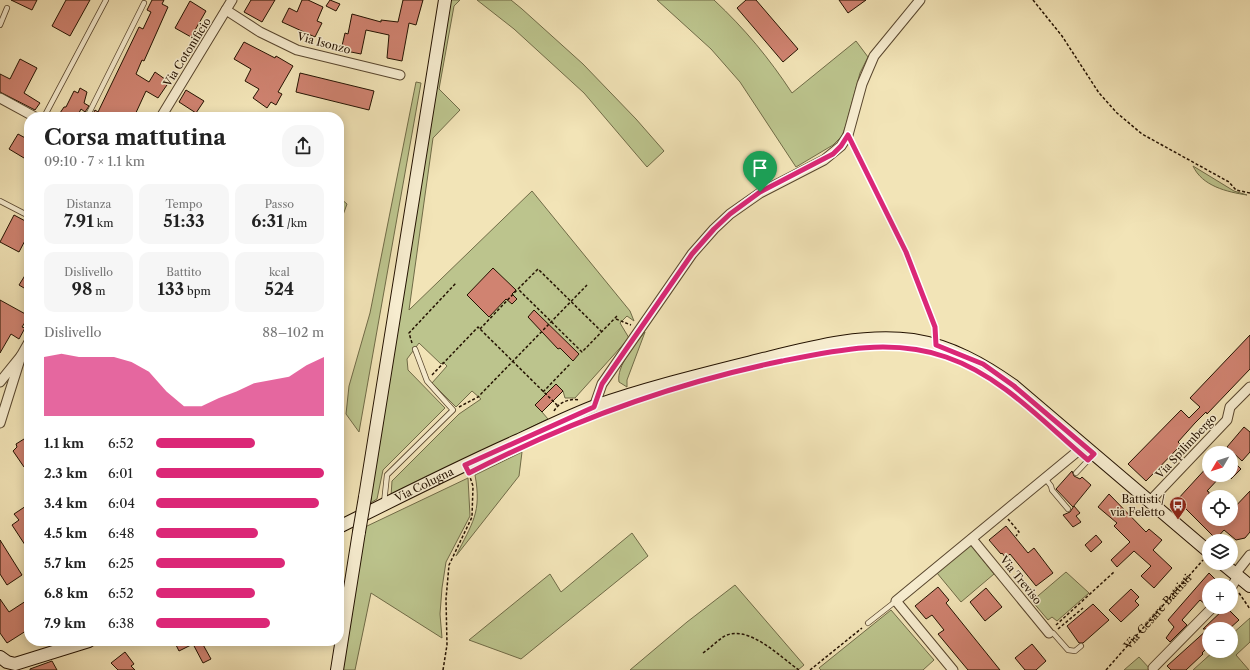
<!DOCTYPE html>
<html lang="it">
<meta charset="utf-8">
<style>
body{margin:0;font-family:"Libre Caslon Text",serif;background:#f6f6f6;color:#222;height:100vh;display:flex;flex-direction:column;font-size:15px;white-space:nowrap}
*{box-sizing:border-box;margin:0}
p{font-size:13px;color:#767676}
.icon{flex:none;width:22px;height:22px;fill:none;stroke:currentColor;stroke-width:2;stroke-linecap:round;stroke-linejoin:round}
.map{position:relative;flex:1;overflow:hidden}
.details{position:absolute;left:24px;top:112px;width:320px;height:534px;display:flex;flex-direction:column;background:#fff;border-radius:16px;box-shadow:0 2px 10px #0003}
.details>*{flex:none}
.needle{width:26px;rotate:231deg}
.fabs{position:absolute;left:1202px;top:446px;display:grid;gap:8px}
.fabs a{display:grid;place-items:center;width:36px;height:36px;border-radius:50%;background:#fff;box-shadow:0 2px 10px #0003;font-size:20px}
.pin{position:absolute;display:grid;place-items:center;width:34px;height:34px;color:#fff;margin:-41px -17px;border-radius:50% 50% 50% 0;rotate:-45deg;box-shadow:0 0 4px #0007}
.pin .icon{rotate:45deg}
.round{display:grid;place-items:center;flex:none;width:42px;height:42px;border-radius:16px;background:#f6f6f6}
.summary{display:flex;align-items:center;justify-content:space-between;height:68px;padding:0 20px}
h1{font-size:22px;font-weight:700;line-height:30px}
.figures{display:grid;grid-template-columns:repeat(3,1fr);gap:6px;height:68px;padding:4px 20px}
.figures div{display:grid;align-content:center;border-radius:10px;background:#f6f6f6;text-align:center}
.figures b{font-size:17px;font-weight:700}
.figures small{font-size:11px;font-weight:400}
.figures p{font-size:11px}
.chart{height:112px;padding:8px 20px}
.chart p{display:flex;justify-content:space-between}
.chart svg{width:100%;height:72px;margin-top:4px;fill:#db2777;opacity:.7}
ul{padding:0 20px;list-style:none;font-size:13px}
li{display:grid;grid-template-columns:64px 48px 1fr;align-items:center;height:30px}
li i{height:10px;border-radius:5px;background:#db2777}
.map>svg:first-child{display:block}
</style>
<div class="map">
<svg width="1250" height="670" viewBox="0 0 1250 670">
<rect width="100%" height="100%" fill="#f2e4b7"/>
<filter id="stains"><feTurbulence type="fractalNoise" baseFrequency=".005" numOctaves="4"/><feColorMatrix values="0 0 0 0 .2 0 0 0 0 .09 0 0 0 0 .02 0 0 0 .5 -.17"/></filter>
<radialGradient id="worn" r=".72"><stop offset=".6" stop-color="#630" stop-opacity="0"/><stop offset="1" stop-color="#630" stop-opacity=".3"/></radialGradient>
<g fill="#bcc48d" stroke="#706b47">
<polygon points="450,0 460,0 454,6 439,89 460,110 433,138 409,310 532,191 630,311 634,321 627,316 620,323 629,338 575,398 565,398 563,391 542,412 548,419 391,496 392,481 459,414 481,399 472,391 456,407 432,383 447,366 443,362 441,364 419,343 407,359 408,370 445,408 383,470 377,499 367,505"/>
<polygon points="477,0 511,0 522,9 583,64 636,119 664,151 647,167 584,93 514,29"/>
<path d="M657,0H714C745,29 769,58 792,93L856,41L868,57L860,73L846,125L842,136L833,145L796,167L740,82L711,49Z"/>
<polygon points="416,82 421,83 359,432 346,414 349,386 370,313"/>
<path d="M1193,166L1234,191L1247,195C1227,192 1202,186 1193,166Z"/>
<polygon points="339,197 347,204 339,226"/>
<path d="M645,332L627,380V387L619,382C616,366 636,343 645,332Z"/>
<path d="M522,452L519,476L456,556C472,523 482,513 475,475Z"/>
<polygon points="468,478 470,516 446,562 442,588 440,614 442,638 371,593 355,670 342,670 365,527"/>
<polygon points="632,533 648,556 521,659 469,640 550,574 561,592"/>
<polygon points="971,545 994,574 961,602 937,573"/>
<polygon points="1066,572 1089,593 1057,621 1052,617 1048,620 1032,601"/>
<polygon points="735,585 804,665 798,670 630,670 687,622"/>
<polygon points="891,610 934,660 923,670 821,670 819,668"/>
<polygon points="1250,618 1250,642 1236,655 1249,670 1193,670 1214,651 1231,651 1231,635"/>
<polygon points="1139,657 1151,670 1124,670"/>
</g>
<g fill="#d08371" stroke="#241201">
<polygon points="11,0 37,0 32,10"/>
<polygon points="66,0 90,0 70,36 52,26"/>
<polygon points="152,0 164,0 162,4 168,7 144,61 142,60 136,74 149,82 155,72 169,82 158,98 146,91 134,117 94,117 92,116 95,110 98,112 139,27 143,29 151,12 147,10"/>
<polygon points="251,0 275,0 262,22 244,12"/>
<polygon points="302,0 308,0 323,7 317,21 322,23 315,37 282,22 289,8 297,12"/>
<polygon points="330,0 340,4 336,11 326,6"/>
<polygon points="403,0 423,0 416,25 409,23 402,61 387,58 389,35 366,30 361,54 341,50 345,33 348,34 352,14 381,22 381,20 398,22"/>
<polygon points="746,0 756,0 798,49 783,62 737,8"/>
<polygon points="839,0 866,0 848,13"/>
<polygon points="190,1 206,11 191,37 175,28"/>
<polygon points="244,42 275,58 276,56 293,66 278,92 282,94 276,105 271,102 267,108 253,98 259,89 245,81 251,69 234,59"/>
<polygon points="20,59 37,68 24,93 40,103 35,110 0,92 0,74 10,79"/>
<polygon points="300,73 374,91 369,110 296,92"/>
<polygon points="80,88 87,92 84,103 89,106 85,112 81,109 77,117 61,117 62,114 60,113 64,107 66,107 74,91 78,93"/>
<polygon points="186,90 204,101 196,113 179,102"/>
<polygon points="18,134 29,140 29,161 9,149"/>
<polygon points="14,215 29,223 29,233 19,252 0,242"/>
<polygon points="493,268 516,290 512,294 517,299 512,304 506,299 489,317 467,295"/>
<polygon points="29,269 29,291 19,285"/>
<polygon points="0,300 29,316 22,327 25,328 19,339 11,334 0,353"/>
<polygon points="534,310 579,354 573,361 560,348 558,349 528,317"/>
<polygon points="1250,335 1250,369 1207,414 1206,412 1195,423 1178,442 1181,445 1146,481 1128,464 1181,410 1189,418 1200,407 1190,398"/>
<polygon points="556,384 563,391 542,412 535,405"/>
<polygon points="1244,427 1250,432 1250,452 1242,461 1227,447"/>
<polygon points="24,439 29,447 29,464 24,467 13,451 17,447 16,444"/>
<polygon points="1231,459 1241,469 1231,479"/>
<polygon points="1209,465 1209,475 1222,475 1207,491 1209,492 1209,519 1231,519 1231,511 1250,491 1250,532 1245,538 1236,540 1224,530 1216,539 1177,500"/>
<polygon points="1072,471 1074,476 1080,479 1082,477 1091,485 1073,507 1056,489"/>
<polygon points="1109,494 1146,532 1149,529 1162,540 1153,550 1172,568 1154,588 1141,576 1151,566 1134,551 1117,567 1111,560 1130,542 1114,526 1117,523 1098,507"/>
<polygon points="29,504 29,551 12,525 19,520 14,514"/>
<polygon points="1074,506 1080,513 1076,516 1081,522 1073,527 1063,515 1070,512"/>
<polygon points="1006,526 1028,553 1034,548 1053,573 1036,586 1010,554 1006,558 1002,553 1001,554 989,540"/>
<polygon points="1096,535 1102,542 1091,552 1085,545"/>
<polygon points="0,540 22,575 7,585 0,574"/>
<polygon points="1209,573 1216,580 1212,585 1209,585 1209,588 1205,593 1209,599 1205,604 1200,600 1182,620 1187,625 1170,642 1166,638 1174,627 1168,620"/>
<polygon points="938,587 949,600 946,603 1000,670 968,670 938,634 944,630 932,615 926,619 915,606"/>
<polygon points="986,588 1002,607 985,621 970,602"/>
<polygon points="1131,589 1139,597 1135,601 1139,605 1121,622 1109,610"/>
<polygon points="0,599 9,612 29,599 29,629 7,643 0,633"/>
<polygon points="1093,604 1109,620 1083,643 1079,643 1067,626"/>
<polygon points="1226,607 1239,620 1229,629 1209,629 1209,646 1202,653 1203,654 1186,670 1171,670 1167,666 1208,629 1203,629"/>
<polygon points="174,641 201,641 211,659 203,663 193,644 179,651"/>
<polygon points="1032,644 1046,661 1036,670 1025,670 1015,658"/>
<polygon points="125,652 134,664 131,666 135,670 118,670 111,663"/>
<polygon points="52,661 57,670 30,670 30,669"/>
</g>
<g fill="none" stroke-linecap="round" stroke-linejoin="round">
<g stroke="#58462e" stroke-width="6">
<g id="lane">
<polyline points="0,25 7,8"/>
<polyline points="44,117 106,0"/>
<polyline points="87,117 144,3"/>
<polyline points="0,201 29,216"/>
<polyline points="1076,473 1094,454"/>
<polyline points="1045,478 1051,486 1052,490 1068,509"/>
<polyline points="384,503 387,475 453,410 427,381 415,349"/>
<polyline points="868,623 896,601"/>
<polyline points="1049,633 1053,633 1068,650 1075,651 1081,646"/>
</g>
</g>
<g stroke="#58462e" stroke-width="11">
<g id="street">
<polyline points="226,10 260,32 297,50 400,75"/>
<polyline points="0,98 35,117"/>
<polyline points="161,117 232,0"/>
<polyline points="0,382 21,356 29,342"/>
<polyline points="594,407 602,384 692,254 714,229 730,214 760,193 824,160 841,146 848,135 862,84 874,56 920,0"/>
<polyline points="0,423 21,356"/>
<polyline points="1149,502 1227,420 1230,407 1250,387"/>
<polyline points="972,539 1049,633"/>
<polyline points="1235,574 1250,555"/>
<polyline points="1231,588 1238,576"/>
<polyline points="1153,668 1213,607"/>
<polyline points="953,670 896,601 1084,446"/>
</g>
</g>
<g stroke="#241201" stroke-width="14">
<g id="secondary">
<polyline points="365,497 445,0"/>
<path id="s2" d="M339,527C399,497 458,467 519,440C544,428 569,416 595,406C649,387 704,374 759,360C808,348 862,333 913,340C951,346 983,364 1014,386L1209,552"/>
<polyline points="1222,563 1250,586"/>
<polyline points="0,657 7,662 15,664 89,641"/>
<polyline points="337,670 359,532"/>
</g>
</g>
<g stroke="#241201" stroke-width="1.5" stroke-dasharray="3 2" stroke-linecap="butt">
<polyline points="1033,0 1062,36 1099,93 1117,113 1142,134 1229,182 1236,190 1250,193"/>
<path d="M853,145C876,192 900,238 920,287C926,301 935,318 935,333"/>
<polyline points="616,319 631,325"/>
<polyline points="480,329 518,289"/>
<polyline points="602,332 538,269 518,289 582,352 618,315"/>
<polyline points="412,343 409,333 456,283"/>
<polyline points="432,375 478,327 558,406"/>
<polyline points="543,392 570,364"/>
<polyline points="459,407 478,397 587,285"/>
<path d="M554,411C559,402 570,398 580,400"/>
<polyline points="1008,519 1019,532 1016,536"/>
<polyline points="1239,593 1250,609"/>
<polyline points="1056,625 1114,572"/>
<polyline points="1058,629 1083,608"/>
<polyline points="100,643 106,641"/>
<path d="M703,653C710,648 716,642 723,637C747,622 781,658 799,670"/>
<polyline points="443,670 447,645 446,599 449,565 472,517 473,486 469,474"/>
<polyline points="810,670 862,628"/>
<path id="s1" d="M1106,670L1203,560"/>
</g>
<use href="#lane" stroke="#f7edd0" stroke-width="4.5"/>
<use href="#street" stroke="#f7edd0" stroke-width="9"/>
<use href="#secondary" stroke="#f7edd0" stroke-width="12"/>
<g stroke="#241201" stroke-width="14" stroke-linecap="butt">
<polyline id="secondary-bridge" points="359,532 365,497"/>
</g>
<use href="#secondary-bridge" stroke="#f7edd0" stroke-width="12"/>
</g>
<g fill="none" stroke-linecap="round" stroke-linejoin="round">
<g stroke="#fff" stroke-width="8">
<path id="route" d="M848,135L906,252L935,327L936,345L983,364L1014,386L1094,454L1088,460C1044,423 1002,376 946,357C892,338 836,350 782,361C670,384 570,421 469,473L465,465L594,407L602,384L692,254L714,229L730,214L760,192L833,154L841,146Z"/>
</g>
<use href="#route" stroke="#db2777" stroke-width="5"/>
</g>
<defs>
<g id="bus-pin" transform="scale(0.9)"><path d="M0 17L-7.5 6A9.5 9.5 0 1 1 7.5 6Z" fill="#8f2418" stroke="#f7edd0"/><path d="M-5-6H5V4H4V6H2V4H-2V6H-4V4H-5ZM-3.5-4V0h7V-4ZM-3.5 1.2v1.5H-2V1.2ZM2 1.2v1.5H3.5V1.2Z" fill="#fff"/></g>
</defs>
<g fill-rule="evenodd">
<use href="#bus-pin" x="1178" y="505"/>
</g>
<g text-anchor="middle" dominant-baseline="central" stroke-width="3" stroke-linejoin="round" paint-order="stroke">
<g font-size="11" fill="#241201" stroke="#f7edd0">
<text transform="translate(324 43) rotate(15)">Via Isonzo</text>
<text transform="translate(187 52) rotate(-58)">Via Cotonificio</text>
<text transform="translate(1186 446) rotate(-47)">Via Spilimbergo</text>
<text stroke="none"><textPath href="#s2" startOffset="95">Via Colugna</textPath></text>
<text transform="translate(1021 580) rotate(51)">Via Treviso</text>
<text stroke="none"><textPath href="#s1" startOffset="78">Via Cesare Battisti</textPath></text>
</g>
<g font-size="11" fill="#241201" stroke="#f7edd0" text-anchor="end">
<text x="1165" y="499">Battisti /<tspan x="1165" dy="13">via Feletto</tspan></text>
</g>
</g>
<rect width="100%" height="100%" filter="url(#stains)"/>
<rect width="100%" height="100%" fill="url(#worn)"/>
</svg>
<div class="fabs">
<a><svg class="needle" viewBox="-14 -14 28 28"><path d="M0-13l5 13h-10z" fill="#e53935"/><path d="M0 13l5-13h-10z" fill="#767676"/></svg></a>
<a><svg class="icon" aria-label="locate" viewBox="0 0 24 24"><circle cx="12" cy="12" r="6"/><path d="M12 2v4M12 18v4M2 12h4M18 12h4"/></svg></a>
<a><svg class="icon" aria-label="layers" viewBox="0 0 24 24"><path d="M12 4l9 5-9 5-9-5zM3 14l9 5 9-5"/></svg></a>
<a>+</a>
<a>−</a>
</div>
<div class="pin" style="left:760px;top:192px;background:#1e9e55"><svg class="icon" aria-label="arrive" viewBox="0 0 24 24"><path d="M6 21V4h12l-3 4 3 4H6"/></svg></div>
<section class="details">
<div class="summary"><div><h1>Corsa mattutina</h1><p>09:10 · 7 × 1.1 km</p></div><a class="round"><svg class="icon" aria-label="share" viewBox="0 0 24 24"><path d="M12 15V3M7 8l5-5 5 5M5 13v7h14v-7"/></svg></a></div>
<div class="figures">
<div><p>Distanza</p><b>7.91<small> km</small></b></div>
<div><p>Tempo</p><b>51:33</b></div>
<div><p>Passo</p><b>6:31<small> /km</small></b></div>
</div>
<div class="figures">
<div><p>Dislivello</p><b>98<small> m</small></b></div>
<div><p>Battito</p><b>133<small> bpm</small></b></div>
<div><p>kcal</p><b>524</b></div>
</div>
<div class="chart"><p><span>Dislivello</span>88–102 m</p>
<svg viewBox="0 0 160 44" preserveAspectRatio="none"><path d="M0 44V8L10 6L20 8L30 8L40 8L50 11L60 17L70 29L80 38L90 38L100 33L110 29L120 24L130 22L140 20L150 13L160 8V44z"/></svg>
</div>
<ul>
<li><b>1.1 km</b>6:52<i style="width:59%"></i></li>
<li><b>2.3 km</b>6:01<i style="width:100%"></i></li>
<li><b>3.4 km</b>6:04<i style="width:97%"></i></li>
<li><b>4.5 km</b>6:48<i style="width:61%"></i></li>
<li><b>5.7 km</b>6:25<i style="width:77%"></i></li>
<li><b>6.8 km</b>6:52<i style="width:59%"></i></li>
<li><b>7.9 km</b>6:38<i style="width:68%"></i></li>
</ul>
</section>
</div>
